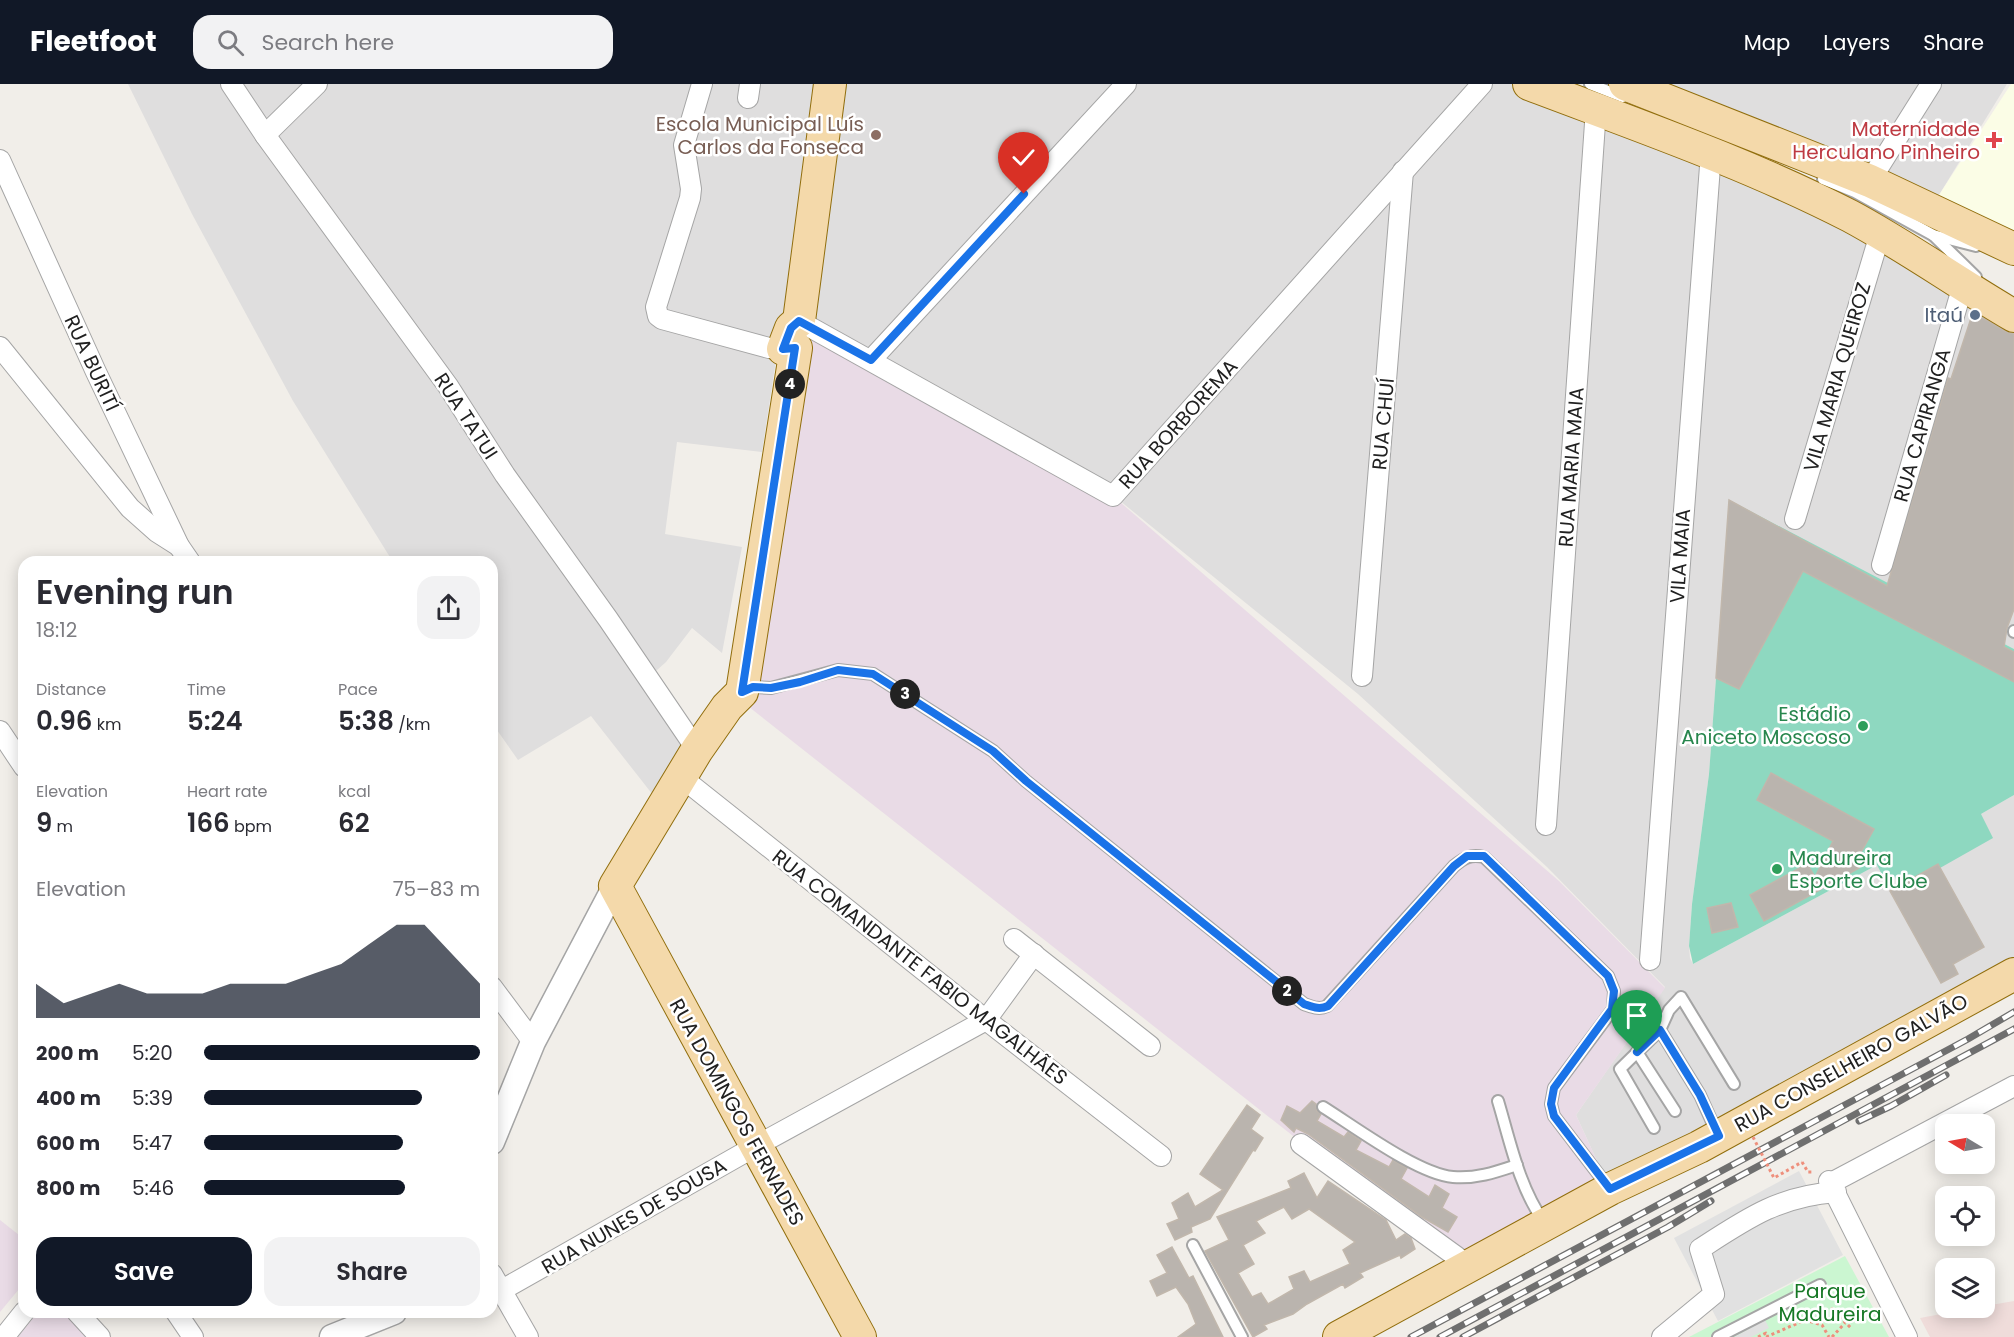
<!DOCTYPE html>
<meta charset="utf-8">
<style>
body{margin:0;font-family:Poppins,sans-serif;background:#f2f2f3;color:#2b2b33;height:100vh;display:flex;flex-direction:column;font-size:22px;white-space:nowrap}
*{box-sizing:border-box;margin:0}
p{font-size:20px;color:#7c7c81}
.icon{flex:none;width:33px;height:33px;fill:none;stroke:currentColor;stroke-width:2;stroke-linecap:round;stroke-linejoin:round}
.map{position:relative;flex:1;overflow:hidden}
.panel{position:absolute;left:18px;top:472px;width:480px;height:762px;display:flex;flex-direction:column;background:#fff;border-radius:18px;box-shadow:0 3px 15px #0003}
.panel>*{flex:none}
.needle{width:39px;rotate:280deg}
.buttons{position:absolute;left:1935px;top:1030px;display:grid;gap:12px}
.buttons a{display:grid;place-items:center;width:60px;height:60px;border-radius:12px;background:#fff;box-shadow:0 3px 15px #0003;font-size:30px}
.pin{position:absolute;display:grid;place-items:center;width:51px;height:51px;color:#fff;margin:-62px -26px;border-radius:50% 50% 50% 0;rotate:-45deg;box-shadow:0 0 6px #0007}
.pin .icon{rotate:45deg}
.km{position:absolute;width:30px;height:30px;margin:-15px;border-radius:50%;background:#222;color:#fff;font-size:16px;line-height:30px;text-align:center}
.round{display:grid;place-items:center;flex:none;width:63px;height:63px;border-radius:18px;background:#f2f2f3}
.summary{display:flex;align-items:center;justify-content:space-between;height:102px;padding:0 18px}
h1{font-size:33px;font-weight:600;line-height:45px}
.figures{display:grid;grid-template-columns:repeat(3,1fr);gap:9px;height:102px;padding:6px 18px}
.figures div{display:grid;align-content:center}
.figures b{font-size:26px;font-weight:600}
.figures small{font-size:16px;font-weight:400}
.figures p{font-size:16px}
.chart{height:168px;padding:12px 18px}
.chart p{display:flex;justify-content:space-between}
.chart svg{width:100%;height:108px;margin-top:6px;fill:#111827;opacity:.7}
.cta{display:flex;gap:12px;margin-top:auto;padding:12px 18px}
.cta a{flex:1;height:69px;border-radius:18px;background:#111827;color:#fff;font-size:24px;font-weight:600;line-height:69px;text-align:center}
.cta a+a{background:#f2f2f3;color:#2b2b33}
ul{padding:0 18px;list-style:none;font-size:20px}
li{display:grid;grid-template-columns:96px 72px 1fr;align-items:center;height:45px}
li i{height:15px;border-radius:8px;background:#111827}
header{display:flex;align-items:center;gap:36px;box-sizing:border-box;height:84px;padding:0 30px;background:#111827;color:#fff}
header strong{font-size:28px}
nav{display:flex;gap:33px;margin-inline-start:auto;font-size:21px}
.search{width:420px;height:54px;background:#f2f2f3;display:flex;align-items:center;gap:15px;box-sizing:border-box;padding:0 21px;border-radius:18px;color:#7c7c81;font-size:22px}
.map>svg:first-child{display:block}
</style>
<header>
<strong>Fleetfoot</strong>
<div class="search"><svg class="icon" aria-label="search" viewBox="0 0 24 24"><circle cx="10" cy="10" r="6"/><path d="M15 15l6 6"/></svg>Search here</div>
<nav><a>Map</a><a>Layers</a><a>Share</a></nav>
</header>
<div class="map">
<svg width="2014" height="1253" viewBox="0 0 2014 1253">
<rect width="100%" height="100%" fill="#f1eee9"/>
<g fill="#dfdede">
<polygon points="128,0 818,0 762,368 677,358 665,450 742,463 722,569 692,544 666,578 647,595 687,654 653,711 591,632 518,676 492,639 492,478 393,478 293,317 192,130"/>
<polygon points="831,0 1529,0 1711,69 2014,233 2014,565 1729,417 1709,690 1692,820 1689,862 1690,874 1693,880 1877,781 1895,793 1938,780 1940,784 1981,730 2014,711 2014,885 1610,1105 1576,1031 1665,903 1547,783 1358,610 1114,412 799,237"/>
<polygon points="1659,0 2007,0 1939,111"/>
</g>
<polygon fill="#efdcda" points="2014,1217 2014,1253 1930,1253 1920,1234 1974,1224 1984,1224 1985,1222"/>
<g fill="#e9dbe6">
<polygon points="799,237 1113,412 1559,797 1665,904 1576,1031 1610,1105 1457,1173 1326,1078 730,608"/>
<polygon points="0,1136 24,1155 24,1199 0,1228"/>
<polygon points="38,1228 65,1229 88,1253 18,1253"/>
</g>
<polygon fill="#fbfde6" points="2011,0 2014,0 2014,149 1939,111"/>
<polygon fill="#cbf6d1" points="1845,1172 1889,1253 1689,1253"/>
<polygon fill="#8ed8c0" points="1729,416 2014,565 2014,711 1981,730 1993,754 1940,784 1938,780 1899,802 1895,793 1886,798 1877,781 1693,880 1689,862 1692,820 1709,690"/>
<g fill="#e1e1e1">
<polygon points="1799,1087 1843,1171 1718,1237 1674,1154"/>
<polygon points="1765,1236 1769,1244 1751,1253 1734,1253"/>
</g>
<g fill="#bab4ae" stroke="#c1b7ac" stroke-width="1.5" fill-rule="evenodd">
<polygon points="1973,228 2005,247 2014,250 2014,525 2007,544 2004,563 2014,568 2014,598 1803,487 1739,605 1716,594 1729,416 1887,502 1948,294 1951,295"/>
<polygon points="1771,689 1874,745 1855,779 1859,784 1764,837 1750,811 1807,780 1815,793 1833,757 1757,716"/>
<polygon points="1938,780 1984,863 1953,880 1958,890 1941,899 1890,807"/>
<polygon points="1731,819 1738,843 1712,849 1707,824"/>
<polygon points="1312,1017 1316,1020 1317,1027 1321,1030 1317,1037 1344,1053 1348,1048 1361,1057 1356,1066 1389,1083 1393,1076 1407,1084 1401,1095 1429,1113 1435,1101 1449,1110 1442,1124 1457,1133 1448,1148 1422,1133 1308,1050 1296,1044 1294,1048 1281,1036 1287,1022 1300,1029"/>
<polygon points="1247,1021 1260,1031 1251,1045 1263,1054 1255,1067 1253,1066 1210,1135 1191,1143 1192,1148 1175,1156 1167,1140 1179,1135 1172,1119 1188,1109 1195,1123 1223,1106 1200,1090"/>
<path d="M1304,1089L1317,1114L1328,1097L1386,1136L1396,1156L1405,1150L1411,1154L1415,1165L1401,1174L1400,1171L1360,1189L1363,1193L1345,1204L1343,1200L1307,1220L1293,1230L1264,1241L1267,1245L1253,1253L1205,1167L1229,1156L1217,1133L1291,1104L1288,1097ZM1284,1123L1292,1135L1309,1125L1355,1158L1343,1166L1350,1180L1310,1198L1304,1187L1289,1193L1294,1205L1268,1220L1261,1209L1252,1213L1238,1189L1254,1180L1243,1161L1265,1149L1256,1137Z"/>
<polygon points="1172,1163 1189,1194 1193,1192 1223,1253 1178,1253 1196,1240 1188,1220 1176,1203 1157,1212 1150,1197 1167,1189 1157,1171"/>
</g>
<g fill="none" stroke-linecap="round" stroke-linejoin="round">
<g stroke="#a5a5a5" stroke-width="14">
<g id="service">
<polyline points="1590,0 1623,13"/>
<polyline points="1823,95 1855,108 1933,151 1976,162"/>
<polyline points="1933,151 1976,193"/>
<polyline points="2014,548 2014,547"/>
<path d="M745,607L753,603L771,604L838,586L873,590L993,667L1026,697L1304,920C1313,923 1319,926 1327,922L1454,782C1464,774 1470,770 1484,773L1608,892L1614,907L1613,925L1554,1004L1551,1020L1554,1032L1609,1104"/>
<polyline points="1637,968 1675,1027"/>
<path d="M1498,1017C1510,1057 1519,1103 1544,1138"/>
<path d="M1323,1023C1355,1043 1418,1090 1453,1093C1476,1095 1496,1088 1517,1081"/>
<polyline points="1654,1044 1620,985 1660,946"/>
<polyline points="1717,1049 1700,1011 1660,946 1669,926 1681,913 1734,1000"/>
<polyline points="1193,1161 1242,1253"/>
<polyline points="1718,1253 1820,1201"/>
</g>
</g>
<g stroke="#a5a5a5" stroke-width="22">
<g id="minor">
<polyline points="231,0 265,51 448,302 505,391 608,535 697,666"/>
<polyline points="702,0 684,61 691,105 690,114 656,223 658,232 662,235 769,264 783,265"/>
<polyline points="748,14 750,0"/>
<polyline points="265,51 317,0"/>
<polyline points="0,76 96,288 179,462 190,478"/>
<polyline points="1870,97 1931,0"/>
<polyline points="799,237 1113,412 1482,0"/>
<polyline points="0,263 130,424 157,448 179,462"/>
<polyline points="871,276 1126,0"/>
<polyline points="1795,435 1880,150"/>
<polyline points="1882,481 1963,201"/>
<polyline points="1362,592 1403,87"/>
<polyline points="0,647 24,683"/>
<polyline points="681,693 986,936 1161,1072"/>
<polyline points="1546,741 1596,25"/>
<polyline points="1014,855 1150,962"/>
<polyline points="1650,876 1711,69"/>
<polyline points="492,903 533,958"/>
<polyline points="1301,1060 1457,1173 1451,1193"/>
<polyline points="1829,1097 1907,1253"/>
<polyline points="1831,1099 2014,1002"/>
<polyline points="492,1190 528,1253"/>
<polyline points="502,1206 756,1062 986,936 1034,870"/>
<polyline points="77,1228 100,1253"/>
<polyline points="176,1228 193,1253"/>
<polyline points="4,1253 24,1228"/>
<path d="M1662,1253L1714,1210L1700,1165C1746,1135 1779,1112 1836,1108"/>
</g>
</g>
<g stroke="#a5a5a5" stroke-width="27">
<g id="tertiary">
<polyline points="492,1058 533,958 615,802"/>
<polyline points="332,1253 394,1228"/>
</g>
</g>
<g stroke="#916e0d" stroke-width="34">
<g id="primary">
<polyline points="830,0 799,237 791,244 783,265 796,264 742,608 727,623 697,666 615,802 860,1253"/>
<path d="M1529,0C1637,41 1747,79 1850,132C1906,162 1959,200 2014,232"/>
<polyline points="1625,0 1870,97 2014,165"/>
<polyline points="1339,1253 1610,1105 1699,1063 2014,890"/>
</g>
</g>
<g stroke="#ee8f7c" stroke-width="3" stroke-dasharray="3 3" stroke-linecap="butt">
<polyline points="1802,1078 1808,1088 1814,1088"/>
<polyline points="1831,1224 1851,1244"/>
<polyline points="1810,1227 1815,1238"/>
<polyline points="1758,1253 1766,1249 1768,1252"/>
<polyline points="1766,1253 1805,1236 1822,1241 1829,1253"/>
<polyline points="1832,1253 1845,1239"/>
</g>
<use href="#service" stroke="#fff" stroke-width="10"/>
<use href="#minor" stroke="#fff" stroke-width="20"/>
<use href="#tertiary" stroke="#fff" stroke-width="24"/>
<use href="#primary" stroke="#f4d9aa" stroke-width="32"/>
<g stroke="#6f6f6f" stroke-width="7">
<g id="rail">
<polyline points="1859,1037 1891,1022 1946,991"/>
<polyline points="1411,1253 1968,955 2014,928"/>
<polyline points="1440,1253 2014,945"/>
<polyline points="1463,1253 1668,1143 1711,1117"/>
</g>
</g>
<use href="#rail" stroke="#fff" stroke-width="4.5" stroke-dasharray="14" stroke-linecap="butt"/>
<polyline stroke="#ee8f7c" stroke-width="3" stroke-dasharray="3 3" stroke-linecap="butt" points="1753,1053 1774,1094 1802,1078"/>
</g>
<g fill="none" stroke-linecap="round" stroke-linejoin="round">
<g stroke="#fff" stroke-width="12">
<path id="route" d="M1024,110L871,276L799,237L791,244L783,265L795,264L742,608L753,603L771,604L800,598L838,586L873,590L993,667L1026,697L1304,920C1313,923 1319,926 1328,922L1454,782L1467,772H1484L1608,892L1614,907L1612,925L1554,1004L1551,1020L1554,1032L1610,1105L1719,1052L1700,1011L1660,946L1637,968"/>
</g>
<use href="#route" stroke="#1a73e8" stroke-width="8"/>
</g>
<circle fill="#8d6e63" stroke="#fff" stroke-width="2" cx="876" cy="51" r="6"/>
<path fill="#e0444e" stroke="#fff" stroke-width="2" d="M1991 47h6v6h6v6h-6v6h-6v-6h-6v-6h6z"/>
<circle fill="#5c6f8a" stroke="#fff" stroke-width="2" cx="1975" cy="231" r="6"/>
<g fill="#2e9e5b" stroke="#fff" stroke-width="2">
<circle cx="1863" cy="642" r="6"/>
<circle cx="1777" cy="785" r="6"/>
</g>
<g text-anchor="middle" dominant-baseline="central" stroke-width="5" stroke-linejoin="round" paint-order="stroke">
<g font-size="20" fill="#785e54" stroke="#fff" text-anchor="end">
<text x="864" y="40">Escola Municipal Luís<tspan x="864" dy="23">Carlos da Fonseca</tspan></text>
</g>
<g font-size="20" fill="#be3a42" stroke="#fff" text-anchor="end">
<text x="1980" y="45">Maternidade<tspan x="1980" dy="23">Herculano Pinheiro</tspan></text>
</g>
<g font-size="20" fill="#4e5e75" stroke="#fff" text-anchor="end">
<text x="1963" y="231">Itaú</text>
</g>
<g font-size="20" fill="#212121" stroke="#fff">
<text transform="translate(92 279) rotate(65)">RUA BURITÍ</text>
<text transform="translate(1837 293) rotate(-74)">VILA MARIA QUEIROZ</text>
<text transform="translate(466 332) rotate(57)">RUA TATUI</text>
<text transform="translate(1178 340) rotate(-48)">RUA BORBOREMA</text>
<text transform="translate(1383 340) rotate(-85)">RUA CHUÍ</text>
<text transform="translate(1922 341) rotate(-74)">RUA CAPIRANGA</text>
<text transform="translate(1571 383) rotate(-86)">RUA MARIA MAIA</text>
<text transform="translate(1680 472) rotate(-86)">VILA MAIA</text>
<text transform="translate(920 883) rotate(38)">RUA COMANDANTE FABIO MAGALHÃES</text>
<text transform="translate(1851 979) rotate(-29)">RUA CONSELHEIRO GALVÃO</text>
<text transform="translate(737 1028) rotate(61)">RUA DOMINGOS FERNADES</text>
<text transform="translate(634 1132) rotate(-30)">RUA NUNES DE SOUSA</text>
</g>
<g font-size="20" fill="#27864d" stroke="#fff" text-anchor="end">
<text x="1851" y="630">Estádio<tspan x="1851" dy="23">Aniceto Moscoso</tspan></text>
<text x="1789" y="774" text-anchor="start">Madureira<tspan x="1789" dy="23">Esporte Clube</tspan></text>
</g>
<g font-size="20" fill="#167825" stroke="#fff">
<text x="1830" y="1207">Parque<tspan x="1830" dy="23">Madureira</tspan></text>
</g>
</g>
</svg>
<div class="buttons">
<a><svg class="needle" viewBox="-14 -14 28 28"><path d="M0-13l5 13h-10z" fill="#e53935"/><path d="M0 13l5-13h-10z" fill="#7c7c81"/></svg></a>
<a><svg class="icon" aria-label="locate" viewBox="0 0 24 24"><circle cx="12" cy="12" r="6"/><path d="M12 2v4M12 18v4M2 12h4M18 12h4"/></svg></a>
<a><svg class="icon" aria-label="layers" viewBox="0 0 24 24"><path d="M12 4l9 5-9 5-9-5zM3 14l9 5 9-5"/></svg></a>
</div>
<div class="pin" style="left:1637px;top:968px;background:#1e9e55"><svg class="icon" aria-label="arrive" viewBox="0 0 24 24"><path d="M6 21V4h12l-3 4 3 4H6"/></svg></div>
<div class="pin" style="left:1024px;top:110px;background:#d93025"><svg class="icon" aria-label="check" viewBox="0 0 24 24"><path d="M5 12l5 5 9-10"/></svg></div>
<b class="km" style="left:1287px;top:907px">2</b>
<b class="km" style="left:905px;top:610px">3</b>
<b class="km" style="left:790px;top:300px">4</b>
<section class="panel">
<div class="summary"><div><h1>Evening run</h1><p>18:12</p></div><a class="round"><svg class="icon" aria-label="share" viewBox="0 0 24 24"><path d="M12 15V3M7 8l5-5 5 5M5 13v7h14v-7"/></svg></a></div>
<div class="figures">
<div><p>Distance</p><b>0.96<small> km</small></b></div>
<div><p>Time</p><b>5:24</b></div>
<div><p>Pace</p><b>5:38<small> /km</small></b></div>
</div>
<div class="figures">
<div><p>Elevation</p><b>9<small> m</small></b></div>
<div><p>Heart rate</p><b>166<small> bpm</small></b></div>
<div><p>kcal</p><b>62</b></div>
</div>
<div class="chart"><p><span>Elevation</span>75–83 m</p>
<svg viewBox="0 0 160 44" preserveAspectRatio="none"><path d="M0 44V30L10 38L20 34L30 30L40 34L50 34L60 34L70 30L80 30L90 30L100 26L110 22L120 14L130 6L140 6L150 18L160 30V44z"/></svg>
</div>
<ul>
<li><b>200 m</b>5:20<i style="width:100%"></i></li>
<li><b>400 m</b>5:39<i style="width:79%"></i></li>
<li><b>600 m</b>5:47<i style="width:72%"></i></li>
<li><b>800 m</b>5:46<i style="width:73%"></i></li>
</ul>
<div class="cta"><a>Save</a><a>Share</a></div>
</section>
</div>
